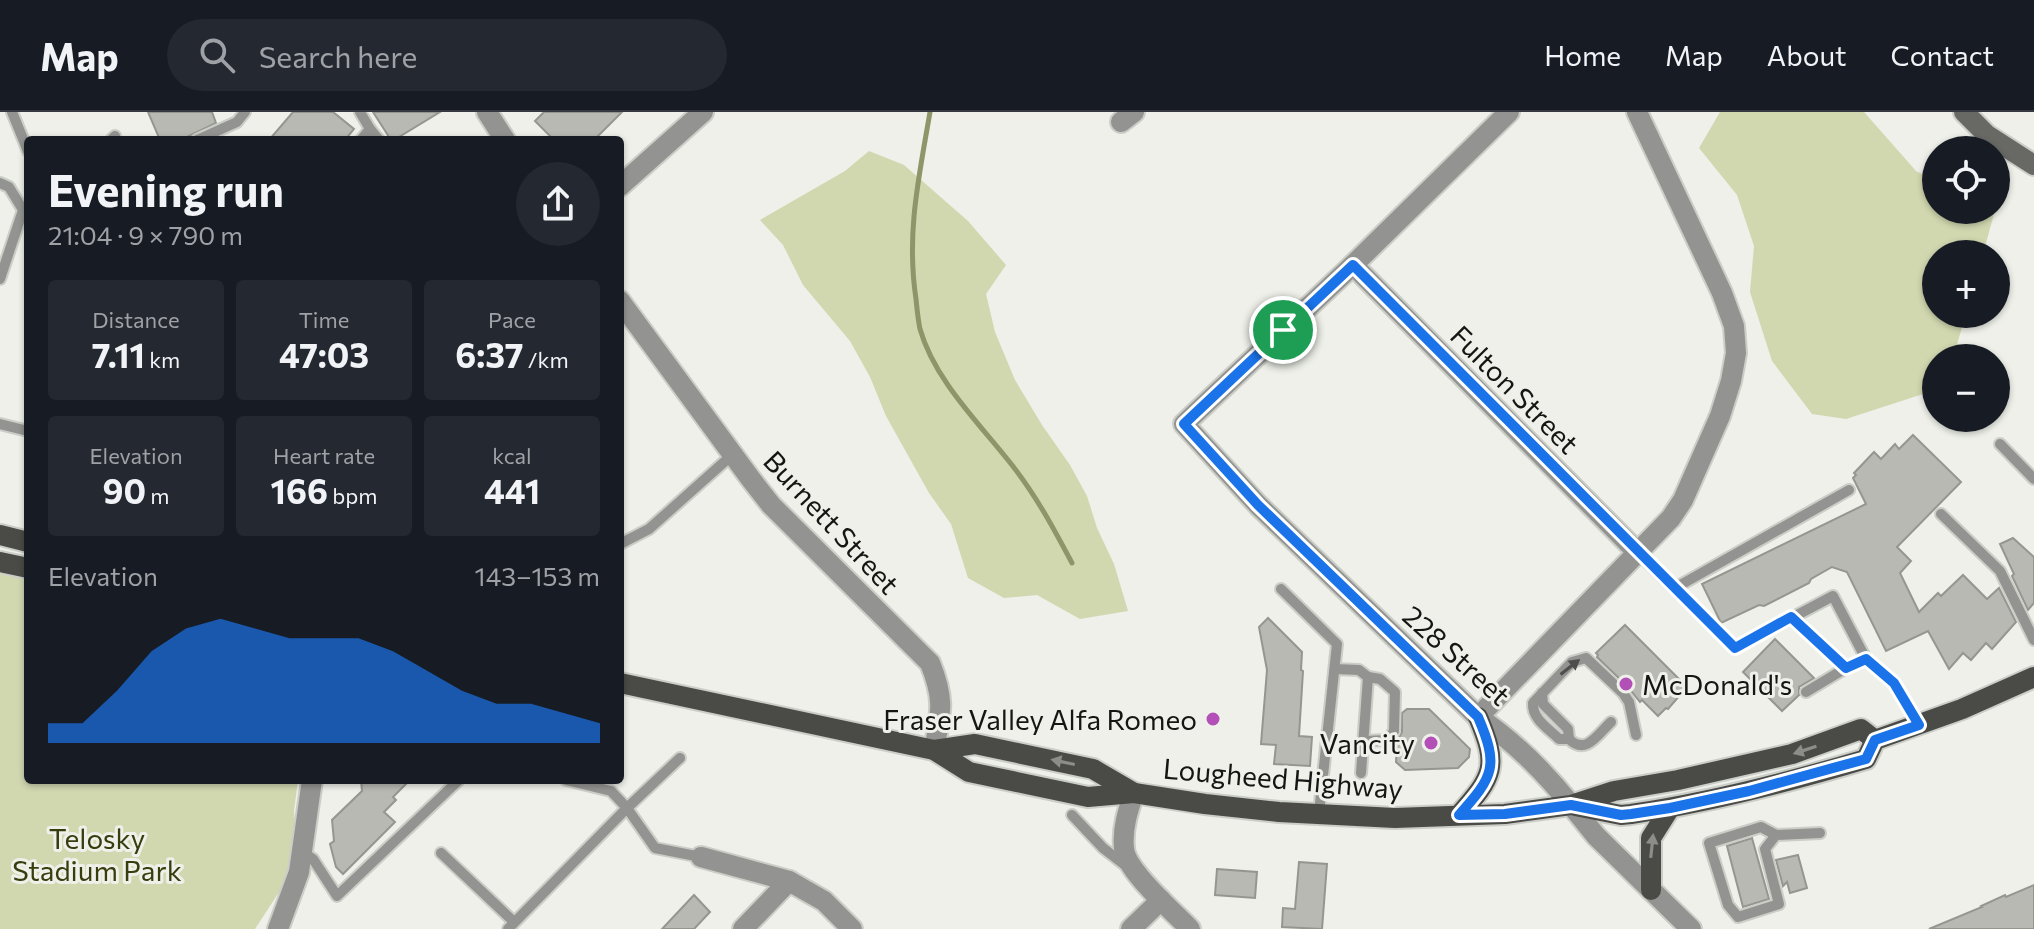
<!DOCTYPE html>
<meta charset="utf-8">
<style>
body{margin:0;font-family:Commissioner,sans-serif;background:#242831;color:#f1f3f6;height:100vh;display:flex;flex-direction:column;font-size:30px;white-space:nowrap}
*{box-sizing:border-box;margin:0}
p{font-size:26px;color:#9ea1a6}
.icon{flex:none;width:44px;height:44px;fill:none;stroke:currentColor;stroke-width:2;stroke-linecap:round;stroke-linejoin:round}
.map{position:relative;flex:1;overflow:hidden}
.details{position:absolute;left:24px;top:24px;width:600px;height:648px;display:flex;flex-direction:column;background:#171b24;border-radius:8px;box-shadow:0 2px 6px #0004}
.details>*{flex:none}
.tools{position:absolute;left:1922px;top:24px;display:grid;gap:16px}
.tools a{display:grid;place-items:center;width:88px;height:88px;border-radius:50%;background:#171b24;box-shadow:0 2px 6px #0004;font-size:40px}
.pin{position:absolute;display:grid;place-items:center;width:68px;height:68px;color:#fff;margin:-34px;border:4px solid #fff;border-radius:50%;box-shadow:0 2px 8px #0007}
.round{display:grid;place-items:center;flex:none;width:84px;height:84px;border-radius:42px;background:#242831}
.headline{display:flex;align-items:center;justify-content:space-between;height:136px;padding:0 24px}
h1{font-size:44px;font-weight:700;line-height:60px}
.stats{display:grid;grid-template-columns:repeat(3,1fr);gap:12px;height:136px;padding:8px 24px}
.stats div{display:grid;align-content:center;border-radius:8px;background:#242831;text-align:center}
.stats b{font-size:34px;font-weight:700}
.stats small{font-size:22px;font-weight:400}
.stats p{font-size:22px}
.chart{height:224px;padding:16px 24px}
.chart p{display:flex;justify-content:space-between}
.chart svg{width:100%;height:144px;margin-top:8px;fill:#1a73e8;opacity:.7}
header{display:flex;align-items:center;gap:48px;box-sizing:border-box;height:112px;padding:0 40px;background:#171b24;border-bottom:2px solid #363941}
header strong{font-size:38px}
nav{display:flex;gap:44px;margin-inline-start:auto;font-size:28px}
.search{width:560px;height:72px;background:#242831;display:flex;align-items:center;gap:20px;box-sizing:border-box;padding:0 28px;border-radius:44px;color:#9ea1a6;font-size:30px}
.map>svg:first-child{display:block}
</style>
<header>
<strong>Map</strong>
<div class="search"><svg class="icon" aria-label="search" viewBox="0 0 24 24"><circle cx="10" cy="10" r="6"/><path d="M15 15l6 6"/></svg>Search here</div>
<nav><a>Home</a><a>Map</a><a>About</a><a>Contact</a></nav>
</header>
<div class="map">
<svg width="2034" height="817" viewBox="0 0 2034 817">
<rect width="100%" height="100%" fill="#eef0e9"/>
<g fill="#d1d8b0">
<polygon points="1720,0 1864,0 1916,59 1936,69 1936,98 1995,98 1983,142 1936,142 1936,202 1966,202 1953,246 1936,246 1936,267 1923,282 1846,307 1812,302 1772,249 1750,180 1754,134 1737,83 1699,36"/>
<polygon points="869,39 904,53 968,109 1006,153 986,182 995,220 1015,268 1042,313 1070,353 1087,384 1097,416 1114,452 1128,499 1080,507 1037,483 1004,486 968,466 951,412 929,381 886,304 870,265 850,229 803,173 783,133 760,108 845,59"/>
<polygon points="0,462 28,468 28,668 298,668 294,699 295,724 285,771 255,817 0,817"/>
</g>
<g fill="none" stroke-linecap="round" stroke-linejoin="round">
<path stroke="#8e9568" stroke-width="5" d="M930,0C919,65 906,121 916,187C917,197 918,208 920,217C935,270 983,315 1015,357C1038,387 1055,419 1072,451"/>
</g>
<g fill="#b8b9b3" stroke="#959690" stroke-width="2">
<polygon points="148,0 212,0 216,11 181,28 160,28"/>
<polygon points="293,0 333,0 354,17 345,28 269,28"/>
<polygon points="373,0 440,0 394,28 391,28"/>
<polygon points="544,0 622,0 594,28 554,28 535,9"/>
<polygon points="1913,323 1961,370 1897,435 1911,449 1900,461 1919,500 1938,481 1941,484 1963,463 1987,487 1999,476 2016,510 1992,537 1986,531 1971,548 1963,541 1949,557 1928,519 1886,539 1847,460 1832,455 1811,467 1809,471 1764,494 1759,493 1721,511 1702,472 1866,392 1853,366 1856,363 1854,361 1874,340 1881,347 1895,332 1899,337"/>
<polygon points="2013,426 2034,445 2034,491 2028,498 2012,464 2014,462 2000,432"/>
<polygon points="1268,506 1302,540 1301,558 1303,559 1299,624 1312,625 1310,654 1274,652 1276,633 1261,632 1267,558 1259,515"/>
<polygon points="1625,513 1687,575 1668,597 1666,596 1658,604 1642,588 1640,590 1628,575 1597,545 1598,543 1596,541"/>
<polygon points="1775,527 1814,566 1799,575 1799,583 1782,599 1743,560"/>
<polygon points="1407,597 1429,597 1470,637 1469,645 1458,656 1405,658 1396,650 1397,629 1402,620 1402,601"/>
<polygon points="361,668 410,668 393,685 396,688 384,700 395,710 343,762 336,755 330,732 334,729 332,708 362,679"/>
<polygon points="1752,726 1769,787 1743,795 1727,734"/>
<polygon points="1798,743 1807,776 1790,781 1787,770 1783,774 1776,748"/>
<polygon points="1299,750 1327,752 1322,817 1282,815 1283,796 1295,797"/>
<polygon points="1217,757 1257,760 1255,786 1215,783"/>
<polygon points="2034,773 2034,817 1929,817 1982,795 1981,794 2005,783 2006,785"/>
<polygon points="694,783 710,800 694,817 662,817"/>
</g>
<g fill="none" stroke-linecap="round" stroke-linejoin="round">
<g stroke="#cbcdc7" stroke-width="14">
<g id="service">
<polyline points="12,0 28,39"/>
<polyline points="360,0 370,17 379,28"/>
<polyline points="111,28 115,24"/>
<polyline points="197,28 237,10 245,0"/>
<polyline points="361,28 370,17"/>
<polyline points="0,71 9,75 23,98 0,167"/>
<polyline points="0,312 28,319"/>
<polyline points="2000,332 2034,367"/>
<polyline points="1941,402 2000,459 2034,528"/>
<polyline points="620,432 649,417 732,343"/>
<polyline points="1637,440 1735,536 1833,484 1866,547 1894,571 1919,613"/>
<polyline points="1675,476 1849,378"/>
<polyline points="1281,477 1337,532 1319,701"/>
<polyline points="1791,505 1846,556 1866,547"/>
<polyline points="1335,557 1359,558 1368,565 1361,661"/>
<polyline points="1806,580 1846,556"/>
<polyline points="1542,581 1543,592 1568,617 1569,627"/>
<path d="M1611,610C1598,622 1586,644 1569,627H1559C1548,616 1532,607 1533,591L1572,550L1586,546L1623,581L1629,590L1636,623"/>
<polyline points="1364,629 1388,628 1394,619 1395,580 1380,567 1368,565"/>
<polyline points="566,668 611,679 627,696 680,646"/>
<polyline points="1072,703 1103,736 1125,753"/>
<polyline points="1776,723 1765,737 1779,792 1738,805 1728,793 1709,731 1761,715 1776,723 1820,721"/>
<polyline points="303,740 313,747 337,784 459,668"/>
<polyline points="441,741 514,810"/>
<polyline points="508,817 627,696 655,736 701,745"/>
</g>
</g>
<g stroke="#cbcdc7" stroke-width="24">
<g id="minor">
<polyline points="487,0 505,28"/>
<path d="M1509,0L1353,153L1184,312L1258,393L1478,605C1515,630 1543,658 1571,693"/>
<polyline points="1121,10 1134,0"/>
<polyline points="1353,153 1637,440"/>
<path d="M620,189L750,366L771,393L930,551C945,588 941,600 934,638"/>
<polyline points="1478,605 1671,406 1683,388 1720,304 1731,269 1736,241 1734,214 1722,181 1637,0"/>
<path d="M1134,681C1128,698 1122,717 1124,736C1125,758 1174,800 1190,817"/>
<polyline points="701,745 789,769 824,789 852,817"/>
<polyline points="743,817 789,769"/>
<polyline points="1131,817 1161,788"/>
</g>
</g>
<g stroke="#cbcdc7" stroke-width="24">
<g id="tertiary">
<polyline points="620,74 703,0"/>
<polyline points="1571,693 1596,724 1691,817"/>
<polyline points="278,817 299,760 312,668"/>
</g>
</g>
<g stroke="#cbcdc7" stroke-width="24">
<polyline id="secondary" points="1964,0 1987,23 2034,53"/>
</g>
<g stroke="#cbcdc7" stroke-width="24">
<g id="primary">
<polyline points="0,423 28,430"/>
<polyline points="0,450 28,456"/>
<polyline points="620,571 934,638 969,660 1088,685 1134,681 1205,692 1279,700 1395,706 1505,702 1571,693 1614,679 1678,668 1792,642 1861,617 1875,628"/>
<polyline points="934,638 975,632 1093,657 1134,681"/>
<path d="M1575,694L1621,703L1631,702C1711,690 1789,670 1866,647L1875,628L1962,597L2034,565"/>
<path d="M1459,703C1494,664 1499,654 1478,605"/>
<polyline points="1651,778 1651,726 1670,696"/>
</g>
</g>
<use href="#service" stroke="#939491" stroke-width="10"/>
<use href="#minor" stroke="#939491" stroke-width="20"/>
<use href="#tertiary" stroke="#939491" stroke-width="20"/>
<use href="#secondary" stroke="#686965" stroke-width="20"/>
<use href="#primary" stroke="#4a4b46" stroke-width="20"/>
</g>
<defs><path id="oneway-solid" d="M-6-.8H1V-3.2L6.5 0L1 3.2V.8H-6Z" transform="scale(2)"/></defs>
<use fill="#4e4e4c" href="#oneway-solid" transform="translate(1570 555) rotate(-38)"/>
<g fill="#8c8d87">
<use href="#oneway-solid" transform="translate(1805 638) rotate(162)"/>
<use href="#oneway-solid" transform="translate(1063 650) rotate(-168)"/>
<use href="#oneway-solid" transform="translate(1652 734) rotate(-84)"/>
</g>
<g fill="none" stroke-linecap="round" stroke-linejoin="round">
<g stroke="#fff" stroke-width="16">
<path id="route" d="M1353,153L1735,536L1791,505L1846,556L1866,547L1894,571L1919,613L1875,628L1866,647L1749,679L1670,696L1631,702L1621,703L1571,693L1505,702L1459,703C1494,664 1499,654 1478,605L1258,393L1184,312Z"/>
</g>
<use href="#route" stroke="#1a73e8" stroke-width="10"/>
</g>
<g fill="#b250b7" stroke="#eef0e9" stroke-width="3">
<circle cx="1626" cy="572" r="8"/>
<circle cx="1213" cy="607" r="8"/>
<circle cx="1431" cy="631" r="8"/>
</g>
<g text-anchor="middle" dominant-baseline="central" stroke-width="6" stroke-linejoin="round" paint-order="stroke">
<g font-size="28" fill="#151513" stroke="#eef0e9">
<text transform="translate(1515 277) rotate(45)">Fulton Street</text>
<text transform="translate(832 410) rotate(47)">Burnett Street</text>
<text transform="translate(1457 543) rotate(42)">228 Street</text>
<text transform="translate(1283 666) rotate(5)">Lougheed Highway</text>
</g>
<g font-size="28" fill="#151513" stroke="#eef0e9" text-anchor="end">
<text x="1642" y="572" text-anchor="start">McDonald's</text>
<text x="1197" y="607">Fraser Valley Alfa Romeo</text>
<text x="1415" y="631">Vancity</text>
</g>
<g font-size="28" fill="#383d0d" stroke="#eef0e9">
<text x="97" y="726">Telosky<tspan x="97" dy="32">Stadium Park</tspan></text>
</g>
</g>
</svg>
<div class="tools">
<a><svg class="icon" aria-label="locate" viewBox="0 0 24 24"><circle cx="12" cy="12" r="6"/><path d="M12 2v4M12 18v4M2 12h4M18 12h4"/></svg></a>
<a>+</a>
<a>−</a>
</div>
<div class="pin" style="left:1283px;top:218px;background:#1e9e55"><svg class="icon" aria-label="arrive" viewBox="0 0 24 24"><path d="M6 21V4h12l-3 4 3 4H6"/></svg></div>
<section class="details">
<div class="headline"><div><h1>Evening run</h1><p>21:04 · 9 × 790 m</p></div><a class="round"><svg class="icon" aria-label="share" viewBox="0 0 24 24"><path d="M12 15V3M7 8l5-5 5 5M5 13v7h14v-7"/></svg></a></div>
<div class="stats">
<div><p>Distance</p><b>7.11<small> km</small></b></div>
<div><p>Time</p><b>47:03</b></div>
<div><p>Pace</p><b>6:37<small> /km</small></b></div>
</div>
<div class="stats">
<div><p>Elevation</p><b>90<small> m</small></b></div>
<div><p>Heart rate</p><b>166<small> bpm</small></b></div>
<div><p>kcal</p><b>441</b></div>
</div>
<div class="chart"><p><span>Elevation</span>143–153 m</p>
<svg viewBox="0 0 160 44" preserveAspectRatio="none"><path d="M0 44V38L10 38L20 28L30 16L40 9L50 6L60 9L70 12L80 12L90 12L100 16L110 22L120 28L130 32L140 32L150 35L160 38V44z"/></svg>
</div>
</section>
</div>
